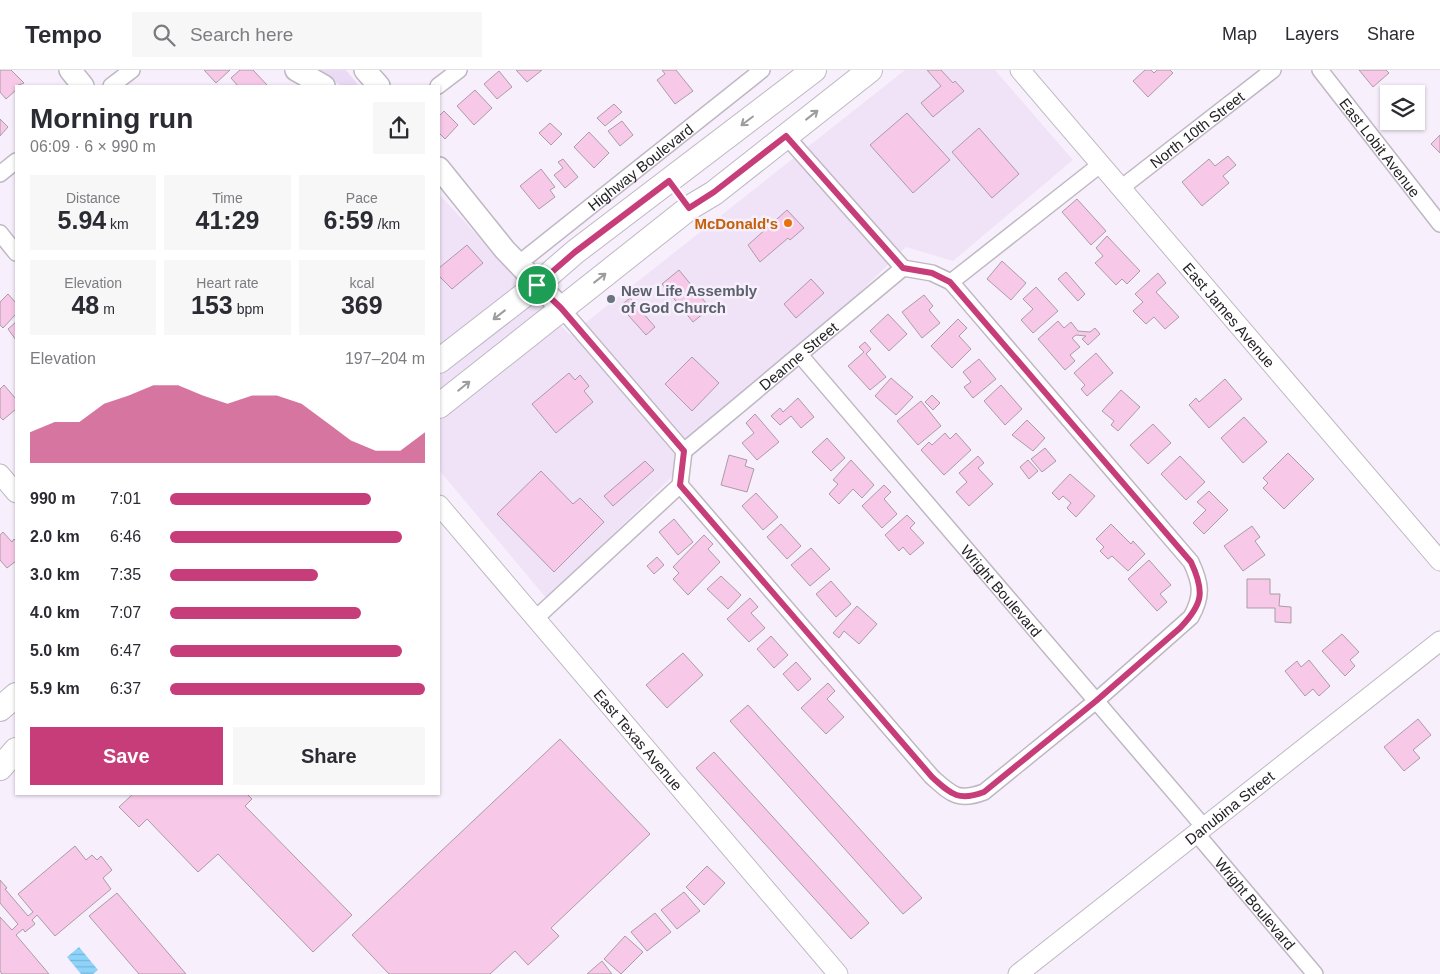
<!DOCTYPE html>
<meta charset="utf-8">
<style>
body{margin:0;font-family:Helvetica,sans-serif;background:#f7f7f7;color:#2b2b33;height:100vh;display:flex;flex-direction:column;font-size:19px;white-space:nowrap}
*{box-sizing:border-box;margin:0}
p{font-size:16px;color:#7c7c81}
.icon{flex:none;width:28px;height:28px;fill:none;stroke:currentColor;stroke-width:2;stroke-linecap:round;stroke-linejoin:round}
.map{position:relative;flex:1;overflow:hidden}
.sheet{position:absolute;left:15px;top:15px;width:425px;height:710px;display:flex;flex-direction:column;background:#fff;border-radius:0px;box-shadow:0 1px 4px #0004}
.sheet>*{flex:none}
.controls{position:absolute;left:1380px;top:15px;display:grid;gap:10px}
.controls a{display:grid;place-items:center;width:45px;height:45px;border-radius:0px;background:#fff;box-shadow:0 1px 4px #0004;font-size:25px}
.pin{position:absolute;display:grid;place-items:center;width:42px;height:42px;color:#fff;margin:-21px;border:2px solid #fff;border-radius:50%;box-shadow:0 1px 5px #0007}
.round{display:grid;place-items:center;flex:none;width:52px;height:52px;border-radius:0px;background:#f7f7f7}
.headline{display:flex;align-items:center;justify-content:space-between;height:85px;padding:0 15px}
h1{font-size:28px;font-weight:700;line-height:38px}
.metrics{display:grid;grid-template-columns:repeat(3,1fr);gap:8px;height:85px;padding:5px 15px}
.metrics div{display:grid;align-content:center;border-radius:0px;background:#f7f7f7;text-align:center}
.metrics b{font-size:25px;font-weight:700}
.metrics small{font-size:14px;font-weight:400}
.metrics p{font-size:14px}
.chart{height:140px;padding:10px 15px}
.chart p{display:flex;justify-content:space-between}
.chart svg{width:100%;height:90px;margin-top:5px;fill:#c63d79;opacity:.7}
.primary-button{display:flex;gap:10px;margin-top:auto;padding:10px 15px}
.primary-button a{flex:1;height:58px;border-radius:0px;background:#c63d79;color:#fff;font-size:20px;font-weight:700;line-height:58px;text-align:center}
.primary-button a+a{background:#f7f7f7;color:#2b2b33}
ul{padding:0 15px;list-style:none;font-size:16px}
li{display:grid;grid-template-columns:80px 60px 1fr;align-items:center;height:38px}
li i{height:12px;border-radius:6px;background:#c63d79}
header{display:flex;align-items:center;gap:30px;box-sizing:border-box;height:70px;padding:0 25px;background:#fff;border-bottom:1px solid #e1e1e2}
header strong{font-size:24px}
nav{display:flex;gap:28px;margin-inline-start:auto;font-size:18px}
.search{width:350px;height:45px;background:#f7f7f7;display:flex;align-items:center;gap:12px;box-sizing:border-box;padding:0 18px;border-radius:0px;color:#7c7c81;font-size:19px}
.map>svg:first-child{display:block}
</style>
<header>
<strong>Tempo</strong>
<div class="search"><svg class="icon" aria-label="search" viewBox="0 0 24 24"><circle cx="10" cy="10" r="6"/><path d="M15 15l6 6"/></svg>Search here</div>
<nav><a>Map</a><a>Layers</a><a>Share</a></nav>
</header>
<div class="map">
<svg width="1440" height="904" viewBox="0 0 1440 904">
<defs>
<pattern id="water-rules" width="6" height="5" patternUnits="userSpaceOnUse" patternTransform="scale(1.25)"><rect width="6" height="5" fill="#8dd3fa"/><path d="M0 2.5h6" fill="none" stroke="#7ab5d6"/></pattern>
</defs>
<rect width="100%" height="100%" fill="#f7effc"/>
<polygon fill="#f0e3f7" points="905,0 995,0 1073,90 953,191 906,177 547,529 439,400 439,124 570,265"/>
<polygon fill="#ebdaf5" points="316,0 346,0 359,16 342,16"/>
<polygon fill="url(#water-rules)" points="79,877 98,900 93,904 81,904 67,887"/>
<g fill="#f7c8e8" stroke="#aa9ca5">
<polygon points="0,0 11,0 24,13 16,16 16,20 6,29 0,22"/>
<polygon points="204,0 230,0 216,13"/>
<polygon points="240,0 253,0 268,16 238,16 231,8"/>
<polygon points="516,0 542,0 527,12"/>
<polygon points="662,0 676,0 693,21 675,34 657,10 665,4"/>
<polygon points="927,0 941,0 953,13 955,11 964,21 933,47 921,33 941,16"/>
<polygon points="1145,0 1151,0 1154,3 1157,0 1170,0 1173,3 1148,27 1133,11"/>
<polygon points="1359,0 1386,0 1389,3 1373,17"/>
<polygon points="499,1 512,17 497,29 484,14"/>
<polygon points="475,20 492,38 474,55 457,36"/>
<polygon points="614,34 622,42 605,56 597,48"/>
<polygon points="444,41 458,55 445,69 439,63 439,46"/>
<polygon points="907,43 950,90 913,123 870,75"/>
<polygon points="0,49 8,57 0,66"/>
<polygon points="622,51 633,65 620,76 608,61"/>
<polygon points="550,53 562,64 551,75 539,63"/>
<polygon points="979,58 1019,104 992,128 952,82"/>
<polygon points="589,62 609,83 594,98 574,77"/>
<polygon points="1440,65 1440,83 1431,74"/>
<polygon points="1228,86 1236,95 1223,106 1229,113 1202,136 1182,112 1209,89 1215,96"/>
<polygon points="563,89 578,107 565,118 554,105 563,98 558,92"/>
<polygon points="541,99 555,117 550,120 555,127 539,139 520,116"/>
<polygon points="1077,129 1106,161 1091,175 1062,142"/>
<polygon points="787,140 804,158 790,170 788,168 760,192 748,175"/>
<polygon points="1107,166 1140,201 1127,214 1122,209 1116,215 1095,193 1103,186 1096,178"/>
<polygon points="467,175 483,193 452,219 439,206 439,198"/>
<polygon points="1002,191 1026,213 1011,230 987,209"/>
<polygon points="679,200 710,238 693,252 662,214"/>
<polygon points="1066,202 1085,224 1078,231 1058,209"/>
<polygon points="1158,203 1166,213 1156,222 1179,247 1165,259 1154,247 1146,254 1133,241 1143,232 1135,224"/>
<polygon points="811,209 824,223 796,248 784,234"/>
<polygon points="1036,217 1058,241 1033,263 1021,250 1033,239 1023,229"/>
<polygon points="8,224 16,233 16,244 3,258 0,255 0,232"/>
<polygon points="924,225 933,236 929,240 940,253 922,268 902,242"/>
<polygon points="630,228 655,257 646,265 620,236"/>
<polygon points="888,244 907,264 889,281 870,261"/>
<polygon points="958,249 967,258 959,266 971,279 952,298 931,276"/>
<polygon points="1058,251 1064,258 1071,252 1078,261 1090,262 1095,258 1100,264 1088,275 1082,269 1086,266 1076,265 1072,268 1080,277 1070,285 1075,291 1065,300 1038,269"/>
<polygon points="16,252 16,270 8,259"/>
<polygon points="865,272 871,279 866,284 886,307 870,320 848,296 864,282 859,277"/>
<polygon points="1096,283 1113,303 1087,326 1081,319 1085,315 1074,303"/>
<polygon points="692,287 719,313 692,341 665,314"/>
<polygon points="979,289 996,309 973,328 964,317 971,312 963,302"/>
<polygon points="569,303 575,310 580,305 589,316 584,321 593,332 556,363 532,334"/>
<polygon points="891,308 913,327 896,345 875,326"/>
<polygon points="1225,309 1242,329 1209,358 1189,335 1196,328 1199,332"/>
<polygon points="4,315 16,329 16,339 3,350 0,347 0,319"/>
<polygon points="1001,315 1022,339 1005,355 984,331"/>
<polygon points="1121,320 1140,337 1118,361 1111,355 1114,351 1102,341"/>
<polygon points="932,325 940,333 933,340 925,332"/>
<polygon points="798,328 814,347 801,358 791,346 780,355 771,346 780,338 783,342"/>
<polygon points="921,331 941,356 918,375 897,351"/>
<polygon points="755,344 779,372 757,390 742,373 754,363 746,353"/>
<polygon points="1244,347 1267,372 1243,393 1221,368"/>
<polygon points="1027,350 1045,368 1033,381 1012,365"/>
<polygon points="1153,354 1171,373 1148,394 1130,375"/>
<polygon points="945,363 950,369 956,363 971,380 944,405 921,380 929,372 932,375"/>
<polygon points="827,368 845,388 831,401 812,382"/>
<polygon points="1045,378 1056,391 1042,402 1031,389"/>
<polygon points="1288,383 1314,409 1284,439 1263,418 1268,413 1263,408"/>
<polygon points="729,385 747,390 745,396 754,399 747,422 721,415"/>
<polygon points="978,386 984,393 978,398 993,414 969,436 956,422 967,412 959,403"/>
<polygon points="1180,386 1205,412 1186,430 1161,404"/>
<polygon points="851,390 874,415 862,428 853,419 839,434 829,424 838,414 833,410"/>
<polygon points="1028,390 1038,401 1029,409 1020,397"/>
<polygon points="645,391 654,400 613,436 604,426"/>
<polygon points="541,401 573,434 580,428 604,452 554,502 497,444"/>
<polygon points="1070,404 1095,426 1076,447 1067,438 1071,433 1063,426 1059,430 1052,423"/>
<polygon points="884,415 891,422 884,429 897,444 882,458 862,436"/>
<polygon points="1209,421 1228,440 1204,464 1193,453 1206,440 1197,432"/>
<polygon points="756,423 778,447 763,460 742,436"/>
<polygon points="907,445 915,453 910,458 924,473 910,485 903,477 899,481 885,465"/>
<polygon points="674,449 693,472 678,485 659,462"/>
<polygon points="781,454 801,476 787,489 767,467"/>
<polygon points="1111,454 1131,474 1133,471 1145,484 1128,501 1112,486 1108,489 1100,481 1104,477 1096,469"/>
<polygon points="1252,456 1260,467 1255,471 1265,485 1243,501 1224,476"/>
<polygon points="3,462 12,472 14,469 16,471 16,491 7,498 0,490 0,465"/>
<polygon points="704,465 713,474 708,479 720,492 688,525 673,509 679,503 673,497"/>
<polygon points="811,478 830,499 810,516 791,495"/>
<polygon points="657,487 664,495 654,504 647,496"/>
<polygon points="1149,490 1171,515 1160,524 1167,532 1157,541 1128,509"/>
<polygon points="721,506 741,525 728,539 707,519"/>
<polygon points="1247,509 1270,509 1270,524 1280,524 1279,536 1291,537 1291,553 1275,552 1275,538 1247,538"/>
<polygon points="831,511 851,534 836,547 816,524"/>
<polygon points="750,528 758,537 751,543 765,558 749,572 727,549"/>
<polygon points="857,536 877,554 859,574 844,561 839,568 833,563"/>
<polygon points="1342,564 1359,582 1350,590 1355,596 1345,606 1322,581"/>
<polygon points="771,566 788,585 774,598 757,579"/>
<polygon points="683,583 703,605 667,638 646,615"/>
<polygon points="1309,590 1330,616 1319,626 1313,619 1305,626 1285,601 1297,591 1301,597"/>
<polygon points="796,592 811,609 798,621 783,604"/>
<polygon points="828,613 835,621 827,629 844,647 826,664 801,638"/>
<polygon points="748,635 922,828 903,844 730,651"/>
<polygon points="1418,649 1431,665 1413,680 1420,688 1404,701 1384,677"/>
<polygon points="560,669 650,764 551,858 559,866 528,895 515,881 490,904 389,904 352,865"/>
<polygon points="714,682 869,853 851,869 696,698"/>
<polygon points="133,724 247,724 252,729 245,736 352,845 313,882 218,784 198,802 147,749 139,757 119,737"/>
<polygon points="75,776 86,790 92,785 97,790 101,786 112,800 103,808 111,819 55,866 37,845 32,850 35,854 25,862 23,859 16,865 49,904 2,904 0,901 0,847 12,860 18,854 0,833 0,810 7,818 5,819 28,846 33,842 18,824"/>
<polygon points="707,796 725,813 704,835 686,817"/>
<polygon points="684,822 700,841 677,859 661,840"/>
<polygon points="117,823 186,904 139,904 89,846"/>
<polygon points="655,843 671,862 647,881 631,862"/>
<polygon points="625,866 643,882 621,904 604,889"/>
<polygon points="602,891 612,904 587,904"/>
</g>
<g fill="none" stroke-linecap="round" stroke-linejoin="round">
<g stroke="#bfb8c4" stroke-width="18">
<g id="minor">
<path id="s1" d="M1320,0L1440,154"/>
<polyline points="111,16 132,0"/>
<polyline points="438,16 459,0"/>
<polyline points="786,66 903,198"/>
<polyline points="0,104 16,91"/>
<path id="s2" d="M1121,118L1273,0"/>
<polyline points="0,163 16,183"/>
<path id="s3" d="M518,194L762,0"/>
<polyline points="951,212 1101,94"/>
<polyline points="561,238 684,381"/>
<path id="s4" d="M800,285L1204,757"/>
<path id="s5" d="M536,548L680,415L684,381L903,198L932,203L951,212L1191,492C1201,513 1203,526 1191,547L1096,631L984,722C958,732 951,724 932,707L680,415"/>
<path id="s6" d="M1196,763L1315,904"/>
</g>
</g>
<g stroke="#bfb8c4" stroke-width="21">
<g id="tertiary">
<path id="s7" d="M1020,0L1440,491"/>
<polyline points="0,404 16,423"/>
<path id="s8" d="M439,435L838,904"/>
<path id="s9" d="M1018,904L1440,571"/>
</g>
</g>
<g stroke="#bfb8c4" stroke-width="24">
<g id="secondary">
<polyline points="70,0 83,16"/>
<polyline points="296,0 324,16"/>
<polyline points="365,0 379,16"/>
<polyline points="439,98 505,180 561,238"/>
</g>
</g>
<g stroke="#bfb8c4" stroke-width="26">
<g id="primary">
<polyline points="439,291 537,215 575,182 814,0"/>
<polyline points="439,336 689,138 714,123 870,0"/>
<polyline points="0,639 16,625"/>
<polyline points="0,698 16,680"/>
</g>
</g>
<use href="#minor" stroke="#fff" stroke-width="15"/>
<use href="#tertiary" stroke="#fff" stroke-width="19"/>
<use href="#secondary" stroke="#fff" stroke-width="21"/>
<use href="#primary" stroke="#fff" stroke-width="24"/>
</g>
<defs><path id="oneway-shaft" d="M-6 0H5M1.5-3L5.5 0L1.5 3" fill="none" stroke-width="1.6" stroke-linecap="round" stroke-linejoin="round" transform="scale(1.25)"/></defs>
<g stroke="#9d9c9e">
<use href="#oneway-shaft" transform="translate(812 45) rotate(-38)"/>
<use href="#oneway-shaft" transform="translate(747 51) rotate(143)"/>
<use href="#oneway-shaft" transform="translate(600 208) rotate(-38)"/>
<use href="#oneway-shaft" transform="translate(499 245) rotate(142)"/>
<use href="#oneway-shaft" transform="translate(464 316) rotate(-39)"/>
</g>
<g fill="none" stroke-linecap="round" stroke-linejoin="round">
<g stroke="#fff" stroke-width="10">
<path id="route" d="M786,66L903,198L932,203L950,212L1191,492C1205,522 1203,534 1180,558L1096,631L984,722C958,732 951,724 932,707L680,415L684,381L561,238L537,215L575,182L669,111L689,138L714,122Z"/>
</g>
<use href="#route" stroke="#c63d79" stroke-width="6"/>
</g>
<circle fill="#e8710a" stroke="#f7effc" stroke-width="2" cx="788" cy="153" r="5"/>
<circle fill="#6b7280" stroke="#f7effc" stroke-width="2" cx="611" cy="229" r="5"/>
<g text-anchor="middle" dominant-baseline="central" stroke-width="5" stroke-linejoin="round" paint-order="stroke">
<g font-size="15" fill="#252227" stroke="#f7effc">
<text stroke="none"><textPath href="#s2" startOffset="96">North 10th Street</textPath></text>
<text stroke="none"><textPath href="#s1" startOffset="98">East Lobit Avenue</textPath></text>
<text stroke="none"><textPath href="#s3" startOffset="156">Highway Boulevard</textPath></text>
<text stroke="none"><textPath href="#s7" startOffset="322">East James Avenue</textPath></text>
<text stroke="none"><textPath href="#s5" startOffset="379">Deanne Street</textPath></text>
<text stroke="none"><textPath href="#s4" startOffset="310">Wright Boulevard</textPath></text>
<text stroke="none"><textPath href="#s8" startOffset="308">East Texas Avenue</textPath></text>
<text stroke="none"><textPath href="#s9" startOffset="269">Danubina Street</textPath></text>
<text stroke="none"><textPath href="#s6" startOffset="92">Wright Boulevard</textPath></text>
</g>
<g font-size="15" font-weight="bold" fill="#c56008" stroke="#f7effc" text-anchor="end">
<text x="778" y="153">McDonald's</text>
</g>
<g font-size="15" font-weight="bold" fill="#5b616d" stroke="#f7effc" text-anchor="start">
<text x="621" y="220">New Life Assembly<tspan x="621" dy="17">of God Church</tspan></text>
</g>
</g>
</svg>
<div class="controls">
<a><svg class="icon" aria-label="layers" viewBox="0 0 24 24"><path d="M12 4l9 5-9 5-9-5zM3 14l9 5 9-5"/></svg></a>
</div>
<div class="pin" style="left:537px;top:215px;background:#1e9e55"><svg class="icon" aria-label="arrive" viewBox="0 0 24 24"><path d="M6 21V4h12l-3 4 3 4H6"/></svg></div>
<section class="sheet">
<div class="headline"><div><h1>Morning run</h1><p>06:09 · 6 × 990 m</p></div><a class="round"><svg class="icon" aria-label="share" viewBox="0 0 24 24"><path d="M12 15V3M7 8l5-5 5 5M5 13v7h14v-7"/></svg></a></div>
<div class="metrics">
<div><p>Distance</p><b>5.94<small> km</small></b></div>
<div><p>Time</p><b>41:29</b></div>
<div><p>Pace</p><b>6:59<small> /km</small></b></div>
</div>
<div class="metrics">
<div><p>Elevation</p><b>48<small> m</small></b></div>
<div><p>Heart rate</p><b>153<small> bpm</small></b></div>
<div><p>kcal</p><b>369</b></div>
</div>
<div class="chart"><p><span>Elevation</span>197–204 m</p>
<svg viewBox="0 0 160 44" preserveAspectRatio="none"><path d="M0 44V29L10 24L20 24L30 15L40 11L50 6L60 6L70 11L80 15L90 11L100 11L110 15L120 24L130 33L140 38L150 38L160 29V44z"/></svg>
</div>
<ul>
<li><b>990 m</b>7:01<i style="width:79%"></i></li>
<li><b>2.0 km</b>6:46<i style="width:91%"></i></li>
<li><b>3.0 km</b>7:35<i style="width:58%"></i></li>
<li><b>4.0 km</b>7:07<i style="width:75%"></i></li>
<li><b>5.0 km</b>6:47<i style="width:91%"></i></li>
<li><b>5.9 km</b>6:37<i style="width:100%"></i></li>
</ul>
<div class="primary-button"><a>Save</a><a>Share</a></div>
</section>
</div>
